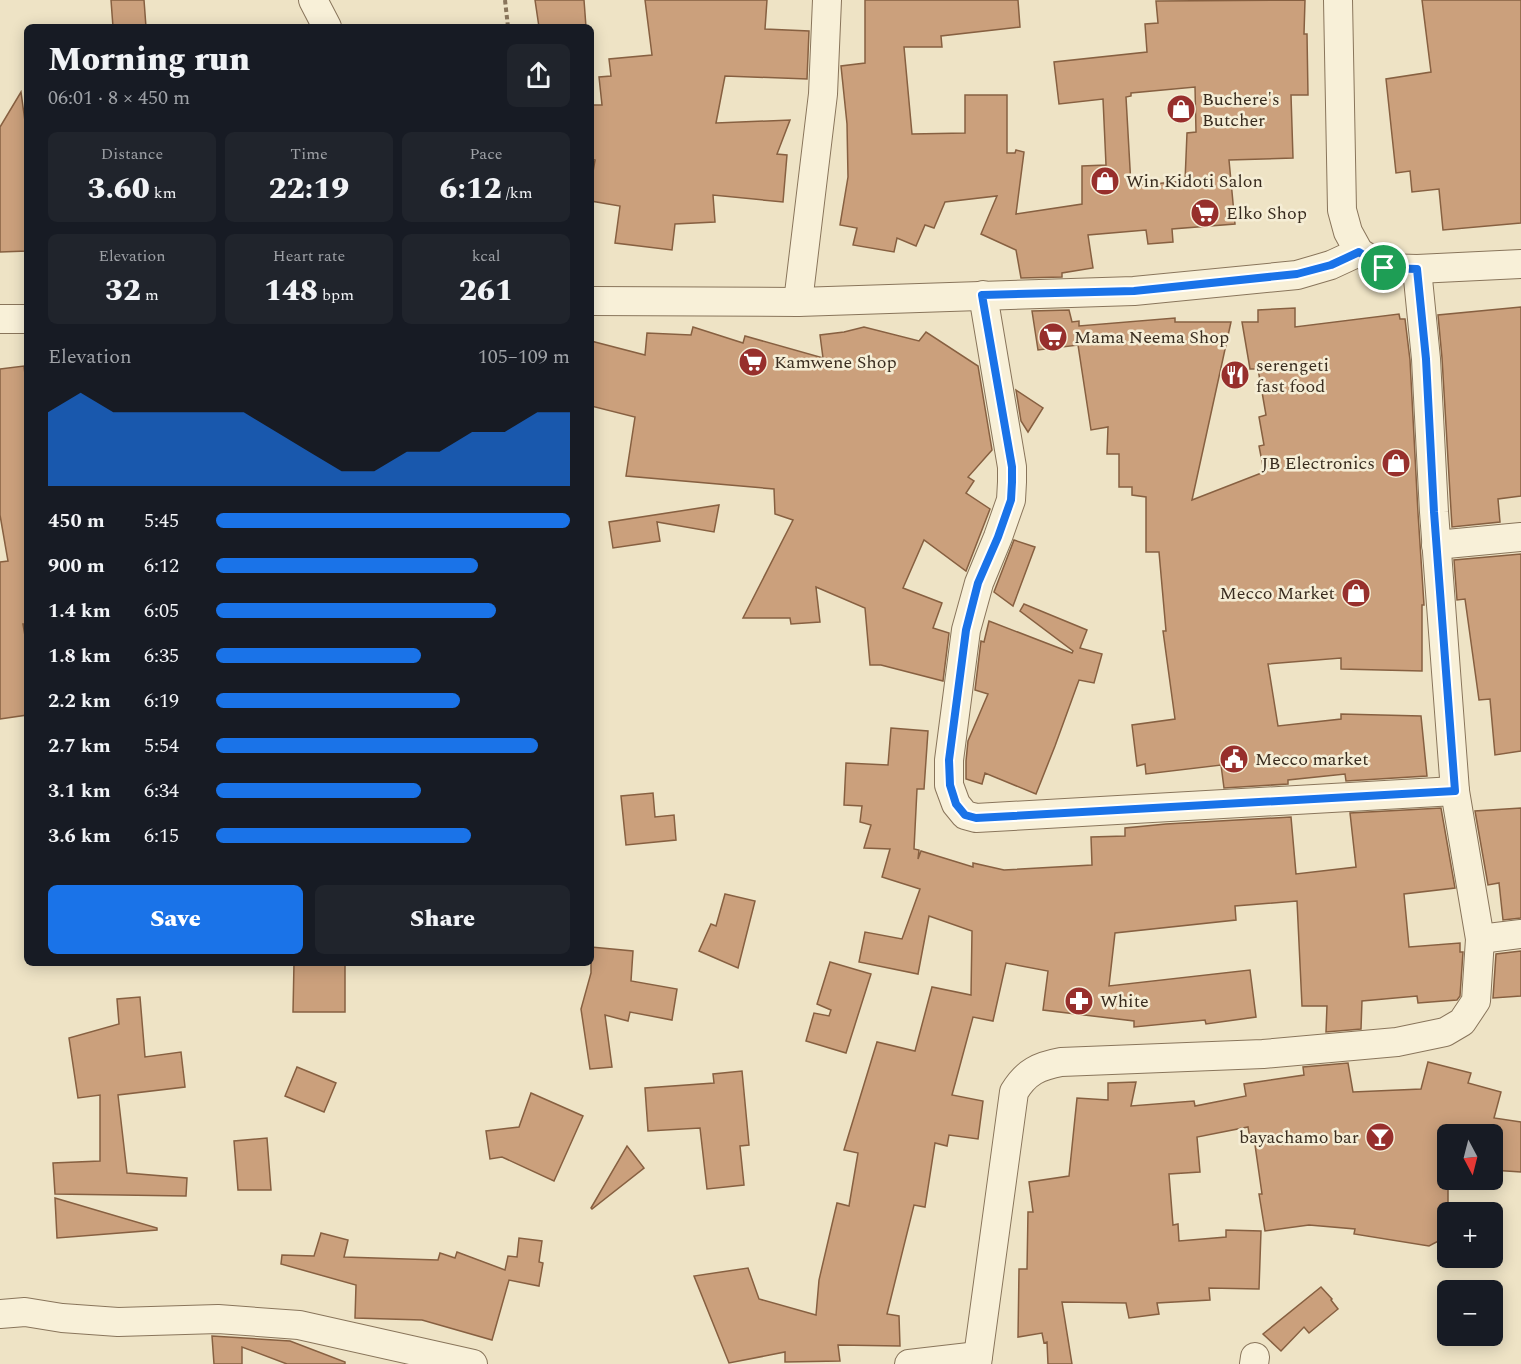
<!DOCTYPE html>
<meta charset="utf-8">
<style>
body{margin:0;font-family:Spectral,serif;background:#20242c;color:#f1f3f6;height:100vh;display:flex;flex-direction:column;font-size:22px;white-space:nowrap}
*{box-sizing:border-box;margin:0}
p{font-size:20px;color:#9ea1a6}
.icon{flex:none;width:33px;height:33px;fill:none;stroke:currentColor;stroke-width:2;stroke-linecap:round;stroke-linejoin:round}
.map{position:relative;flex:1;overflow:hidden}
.panel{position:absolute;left:24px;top:24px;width:570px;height:942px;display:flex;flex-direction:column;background:#171b24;border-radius:9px;box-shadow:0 3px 15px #0003}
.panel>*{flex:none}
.needle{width:39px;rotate:173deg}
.buttons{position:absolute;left:1437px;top:1124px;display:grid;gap:12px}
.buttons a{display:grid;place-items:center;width:66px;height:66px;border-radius:9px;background:#171b24;box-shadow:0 3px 15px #0003;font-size:30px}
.pin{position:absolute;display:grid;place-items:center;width:51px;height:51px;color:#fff;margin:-26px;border:3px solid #fff;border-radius:50%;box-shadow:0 2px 6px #0007}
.round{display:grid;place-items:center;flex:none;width:63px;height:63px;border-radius:9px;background:#20242c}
.overview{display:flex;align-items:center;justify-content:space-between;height:102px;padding:0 24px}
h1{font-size:33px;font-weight:800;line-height:45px}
.metrics{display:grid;grid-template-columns:repeat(3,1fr);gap:9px;height:102px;padding:6px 24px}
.metrics div{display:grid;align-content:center;border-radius:9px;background:#20242c;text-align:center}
.metrics b{font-size:30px;font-weight:800}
.metrics small{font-size:16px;font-weight:400}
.metrics p{font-size:16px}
.chart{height:168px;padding:12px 24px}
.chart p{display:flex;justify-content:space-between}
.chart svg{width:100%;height:108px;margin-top:6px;fill:#1a73e8;opacity:.7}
.button{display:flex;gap:12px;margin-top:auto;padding:12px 24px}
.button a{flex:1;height:69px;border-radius:9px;background:#1a73e8;color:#fff;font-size:24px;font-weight:800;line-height:69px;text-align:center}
.button a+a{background:#20242c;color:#f1f3f6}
ul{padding:0 24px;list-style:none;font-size:20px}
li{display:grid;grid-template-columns:96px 72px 1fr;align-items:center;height:45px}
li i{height:15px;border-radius:8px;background:#1a73e8}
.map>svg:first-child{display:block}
</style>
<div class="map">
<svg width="1521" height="1364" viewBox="0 0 1521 1364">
<rect width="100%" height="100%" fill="#eee3c5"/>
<g fill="#cba07c" stroke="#876041" stroke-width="1.5" fill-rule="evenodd">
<polygon points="111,0 144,0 146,27 113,27"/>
<polygon points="535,0 584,0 586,27 539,27"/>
<polygon points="645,0 767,0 765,29 809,31 807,79 725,76 716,123 790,120 777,154 787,155 783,202 713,195 715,222 675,224 672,250 615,243 620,206 591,201 591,184 595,160 591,159 591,105 602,105 599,77 611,76 609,59 652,55"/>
<path d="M865,0H1018L1020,27L941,36L942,47H904L912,134L965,133V95H1007V153H1015L1016,150L1024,152L1016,214L1082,204V166L1106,165L1103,99L1059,104L1054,62L1147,52L1145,24L1158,23L1156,1L1305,0L1304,34H1307L1308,95H1291L1293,158L1229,160L1235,224L1172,229L1173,242L1148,244L1146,230L1088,235L1093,268L1062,273V277L1021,278L1016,250L981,234L997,196L945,202L934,228L925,225L916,246L897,238L894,252L853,245L857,228L840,225L848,177L847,124L841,66L865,63ZM1195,87L1196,132L1187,133L1185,181L1131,186L1126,97L1131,96V93Z"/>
<polygon points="1422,0 1521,0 1521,223 1443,230 1439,189 1412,192 1410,171 1396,173 1386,79 1431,72"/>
<polygon points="21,92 27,136 27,251 0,252 0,127"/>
<polygon points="1521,307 1521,496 1498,499 1500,522 1452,527 1442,358 1438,315"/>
<polygon points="1295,308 1295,327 1399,314 1400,319 1405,319 1410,360 1418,513 1424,605 1422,605 1422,671 1341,669 1341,658 1268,664 1278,726 1341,719 1341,714 1421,716 1427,776 1346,781 1345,774 1288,780 1288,784 1224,788 1221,765 1146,774 1145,764 1137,766 1132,725 1175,719 1163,631 1166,631 1159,552 1146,552 1146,497 1132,495 1132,487 1119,487 1119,454 1107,454 1108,427 1091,430 1078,345 1038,350 1032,311 1069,310 1072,322 1079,321 1079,326 1175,318 1175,322 1231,322 1192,500 1264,472 1259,446 1264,445 1259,417 1266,415 1258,369 1250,369 1242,322 1258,322 1258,310"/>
<polygon points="693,327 743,343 745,336 823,358 820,335 844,332 864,327 919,341 926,332 978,366 992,450 968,477 974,481 966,493 990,509 966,571 924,540 903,588 942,603 933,628 949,633 943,681 881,665 870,665 865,608 816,587 820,622 791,624 790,618 743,618 793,520 775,514 774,489 626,476 635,417 591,406 591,341 645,355 647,333 691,335"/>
<polygon points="24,366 27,391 27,624 23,624 27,648 27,715 0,719 0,562 8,561 0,515 0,369"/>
<polygon points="1016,390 1043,408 1028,432 1021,421"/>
<polygon points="719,505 714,532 657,522 660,541 613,548 609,522"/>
<polygon points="1014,540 1035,547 1013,606 994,592"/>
<polygon points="1521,554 1521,751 1495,755 1490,699 1479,700 1465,599 1457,600 1454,560"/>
<polygon points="1024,604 1087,630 1080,648 1102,654 1094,683 1079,680 1055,746 1036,794 985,773 982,784 966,779 966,761 968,741 988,694 975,690 981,641 984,642 989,621 1072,653 1073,651 1020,611"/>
<polygon points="891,728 928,731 924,789 917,789 914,849 919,850 918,859 921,851 973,867 973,863 1004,870 1092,865 1091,837 1125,836 1125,828 1166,824 1291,817 1296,874 1356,867 1350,813 1441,808 1455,888 1404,894 1409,947 1460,943 1460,952 1463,952 1460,996 1457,1000 1418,1003 1417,996 1362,1001 1361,1029 1326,1032 1327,1006 1302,1006 1297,901 1235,906 1236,920 1115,933 1109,986 1250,970 1256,1017 1206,1024 1205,1020 1134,1027 1134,1021 1043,1010 1048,971 1006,963 993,1021 973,1017 952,1095 983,1101 978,1139 949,1135 947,1146 935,1143 925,1207 914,1205 887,1314 899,1316 900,1346 838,1345 840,1361 785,1362 785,1352 729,1363 694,1276 748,1268 759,1299 816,1315 819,1280 837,1203 849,1206 858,1153 844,1150 877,1042 915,1051 932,987 971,995 972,931 929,916 918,974 859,962 865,932 902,939 920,889 882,877 890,849 864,848 871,825 860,822 862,806 844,805 846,763 888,765"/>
<polygon points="653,793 655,817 674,815 676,840 626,845 621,796"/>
<polygon points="1521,808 1521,918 1503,920 1499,883 1488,885 1475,811"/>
<polygon points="725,894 755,901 738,968 699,951 711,924 716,926"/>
<polygon points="591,947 633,951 631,981 677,989 672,1020 630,1012 628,1021 605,1015 612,1067 590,1069 581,1009 591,973"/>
<polygon points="1521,951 1521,996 1493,998 1496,954"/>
<polygon points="830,962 871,974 846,1053 806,1041 814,1013 829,1016 831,1010 817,1004"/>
<polygon points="294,963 345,963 345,1012 293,1012"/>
<polygon points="140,997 145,1057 181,1052 185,1087 118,1095 127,1173 187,1178 186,1196 55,1194 53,1163 100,1161 100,1095 78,1098 69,1038 119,1024 117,999"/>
<polygon points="1428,1062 1471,1073 1468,1083 1501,1092 1494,1118 1521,1122 1521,1172 1492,1170 1492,1125 1490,1134 1445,1134 1448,1155 1448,1179 1451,1179 1451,1181 1448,1181 1448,1236 1429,1246 1354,1234 1355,1229 1309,1225 1265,1231 1259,1194 1262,1194 1254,1138 1250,1139 1248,1127 1197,1137 1200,1172 1169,1174 1173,1225 1178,1224 1179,1241 1226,1237 1226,1230 1261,1231 1259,1289 1209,1288 1210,1300 1157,1303 1159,1314 1129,1318 1126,1303 1062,1302 1072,1364 1048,1364 1047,1342 1044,1343 1042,1333 1018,1337 1019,1269 1027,1269 1028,1212 1033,1212 1029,1182 1069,1176 1077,1098 1108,1100 1108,1083 1136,1082 1131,1106 1194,1101 1195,1106 1246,1096 1244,1084 1304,1075 1303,1067 1348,1063 1353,1092 1421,1089"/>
<polygon points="297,1067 336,1083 324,1112 285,1096"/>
<polygon points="742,1071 749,1145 740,1146 744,1185 707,1189 700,1128 648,1131 645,1088 714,1083 713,1074"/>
<polygon points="531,1093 583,1116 554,1181 502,1157 490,1159 486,1131 519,1127"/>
<polygon points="267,1138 271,1190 238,1190 234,1141"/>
<polygon points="627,1146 644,1168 592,1209 591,1208"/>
<polygon points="55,1198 157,1228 157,1230 57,1238"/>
<polygon points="321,1233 348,1240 344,1257 438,1260 440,1253 455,1258 457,1252 505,1270 508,1256 517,1257 519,1238 542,1241 539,1262 543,1263 539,1286 509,1280 492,1340 422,1320 355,1318 356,1285 281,1264 282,1255 314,1256"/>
<polygon points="1321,1287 1332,1299 1331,1300 1338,1309 1309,1333 1304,1327 1281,1351 1263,1334"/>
<polygon points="212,1336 290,1341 345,1362 345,1364 287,1364 242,1347 242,1364 214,1364"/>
</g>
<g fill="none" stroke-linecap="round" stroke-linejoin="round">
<g stroke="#89755b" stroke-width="30">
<g id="minor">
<polyline points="313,0 327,27"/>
<polyline points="1338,0 1342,210 1348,232 1359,252 1384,268 1417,269 1521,264"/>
<polyline points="983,295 1012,467 1012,482 1011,500 998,537 979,583 966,630 949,760 949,785 956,804 965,815 976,818 1455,791"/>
<polyline points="591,301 798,302 1134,291 1297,275 1331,265 1359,252"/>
<polyline points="798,302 823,94 827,0"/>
<polyline points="0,319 27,319"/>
<polyline points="1436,545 1521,537"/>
<polyline points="1480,939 1521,934"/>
<polyline points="0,1314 25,1312 62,1318 118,1322 218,1319 299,1325 473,1364"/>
<polyline points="909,1364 978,1356"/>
<path d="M977,1364L1014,1092C1026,1072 1039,1066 1061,1062L1263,1054L1397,1042L1445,1032L1462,1022L1476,1001L1480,939L1455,791L1434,512L1426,359L1417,269"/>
<polyline points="1254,1364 1255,1357"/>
</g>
</g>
<polyline stroke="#89755b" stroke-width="4" stroke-dasharray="4.5 3" stroke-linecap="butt" points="505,0 508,27"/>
<use href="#minor" stroke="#f8f0d8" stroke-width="28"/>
</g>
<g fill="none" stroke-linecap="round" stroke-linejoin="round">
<g stroke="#fff" stroke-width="12">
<polygon id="route" points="1359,252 1384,268 1417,269 1426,359 1434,512 1455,791 976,818 965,815 956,804 950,785 949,760 966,630 978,583 998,537 1011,500 1012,482 1012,467 982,295 1134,291 1297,274 1331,265"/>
</g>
<use href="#route" stroke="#1a73e8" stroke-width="8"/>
</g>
<defs>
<g id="shop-disc" transform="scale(1.5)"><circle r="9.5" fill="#972f2c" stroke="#f5edd5"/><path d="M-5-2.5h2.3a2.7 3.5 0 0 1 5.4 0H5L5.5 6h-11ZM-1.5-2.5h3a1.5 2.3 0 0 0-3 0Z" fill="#fff"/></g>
<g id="supermarket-disc" transform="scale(1.5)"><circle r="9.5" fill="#972f2c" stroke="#f5edd5"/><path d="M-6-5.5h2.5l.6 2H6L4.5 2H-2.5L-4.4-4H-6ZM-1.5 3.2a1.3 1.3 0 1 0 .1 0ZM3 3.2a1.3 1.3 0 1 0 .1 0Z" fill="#fff"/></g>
<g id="restaurant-disc" transform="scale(1.5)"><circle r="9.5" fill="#972f2c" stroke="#f5edd5"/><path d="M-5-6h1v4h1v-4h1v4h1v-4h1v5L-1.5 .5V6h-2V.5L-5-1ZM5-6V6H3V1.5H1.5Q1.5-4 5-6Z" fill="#fff"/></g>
<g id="civic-disc" transform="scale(1.5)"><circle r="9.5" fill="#972f2c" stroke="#f5edd5"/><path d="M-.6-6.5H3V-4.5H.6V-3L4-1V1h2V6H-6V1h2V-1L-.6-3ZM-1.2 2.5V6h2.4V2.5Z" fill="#fff"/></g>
<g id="pharmacy-disc" transform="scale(1.5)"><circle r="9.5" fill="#972f2c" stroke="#f5edd5"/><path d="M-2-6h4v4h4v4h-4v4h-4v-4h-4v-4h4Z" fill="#fff"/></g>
<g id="bar-disc" transform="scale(1.5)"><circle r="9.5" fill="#972f2c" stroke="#f5edd5"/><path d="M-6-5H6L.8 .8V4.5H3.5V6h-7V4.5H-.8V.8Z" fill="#fff"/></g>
</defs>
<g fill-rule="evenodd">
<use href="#shop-disc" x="1181" y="109"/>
<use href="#shop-disc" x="1105" y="181"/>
<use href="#supermarket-disc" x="1205" y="213"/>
<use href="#supermarket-disc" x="1053" y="337"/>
<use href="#supermarket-disc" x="753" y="362"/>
<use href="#restaurant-disc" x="1235" y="375"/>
<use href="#shop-disc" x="1396" y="463"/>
<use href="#shop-disc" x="1356" y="593"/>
<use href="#civic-disc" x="1234" y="759"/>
<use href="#pharmacy-disc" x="1079" y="1001"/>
<use href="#bar-disc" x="1380" y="1137"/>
</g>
<g text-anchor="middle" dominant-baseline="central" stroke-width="5" stroke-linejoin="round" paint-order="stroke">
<g font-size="18" fill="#392c1f" stroke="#f5edd5" text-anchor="start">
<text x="1202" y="99">Buchere's<tspan x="1202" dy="21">Butcher</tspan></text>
<text x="1126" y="181">Win Kidoti Salon</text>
<text x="1226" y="213">Elko Shop</text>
<text x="1074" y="337">Mama Neema Shop</text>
<text x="774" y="362">Kamwene Shop</text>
<text x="1256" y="365">serengeti<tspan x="1256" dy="21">fast food</tspan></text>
<text x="1375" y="463" text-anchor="end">JB Electronics</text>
<text x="1335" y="593" text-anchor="end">Mecco Market</text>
<text x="1255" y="759">Mecco market</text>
<text x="1100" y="1001">White</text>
<text x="1359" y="1137" text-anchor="end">bayachamo bar</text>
</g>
</g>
</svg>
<div class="buttons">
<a><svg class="needle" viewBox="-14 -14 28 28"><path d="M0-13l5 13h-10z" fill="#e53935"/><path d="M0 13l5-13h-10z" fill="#9ea1a6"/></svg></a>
<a>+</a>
<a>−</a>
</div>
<div class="pin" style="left:1384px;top:268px;background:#1e9e55"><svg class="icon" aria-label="arrive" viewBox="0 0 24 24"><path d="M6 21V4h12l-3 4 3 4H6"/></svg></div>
<section class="panel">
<div class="overview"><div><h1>Morning run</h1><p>06:01 · 8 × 450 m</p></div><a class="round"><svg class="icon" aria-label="share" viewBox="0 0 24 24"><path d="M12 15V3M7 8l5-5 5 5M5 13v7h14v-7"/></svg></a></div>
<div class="metrics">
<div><p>Distance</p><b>3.60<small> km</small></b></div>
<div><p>Time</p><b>22:19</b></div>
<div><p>Pace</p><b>6:12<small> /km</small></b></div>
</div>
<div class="metrics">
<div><p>Elevation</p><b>32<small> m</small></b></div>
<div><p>Heart rate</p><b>148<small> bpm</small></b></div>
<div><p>kcal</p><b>261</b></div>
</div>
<div class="chart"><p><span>Elevation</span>105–109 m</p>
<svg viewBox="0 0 160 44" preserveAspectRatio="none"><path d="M0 44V14L10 6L20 14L30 14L40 14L50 14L60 14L70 22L80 30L90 38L100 38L110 30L120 30L130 22L140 22L150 14L160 14V44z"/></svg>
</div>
<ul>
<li><b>450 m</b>5:45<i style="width:100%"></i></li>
<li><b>900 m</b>6:12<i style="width:74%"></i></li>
<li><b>1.4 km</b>6:05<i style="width:79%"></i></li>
<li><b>1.8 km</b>6:35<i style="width:58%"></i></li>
<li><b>2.2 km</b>6:19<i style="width:69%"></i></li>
<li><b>2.7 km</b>5:54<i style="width:91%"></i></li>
<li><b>3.1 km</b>6:34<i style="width:58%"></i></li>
<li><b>3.6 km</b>6:15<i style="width:72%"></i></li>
</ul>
<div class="button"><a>Save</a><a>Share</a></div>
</section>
</div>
